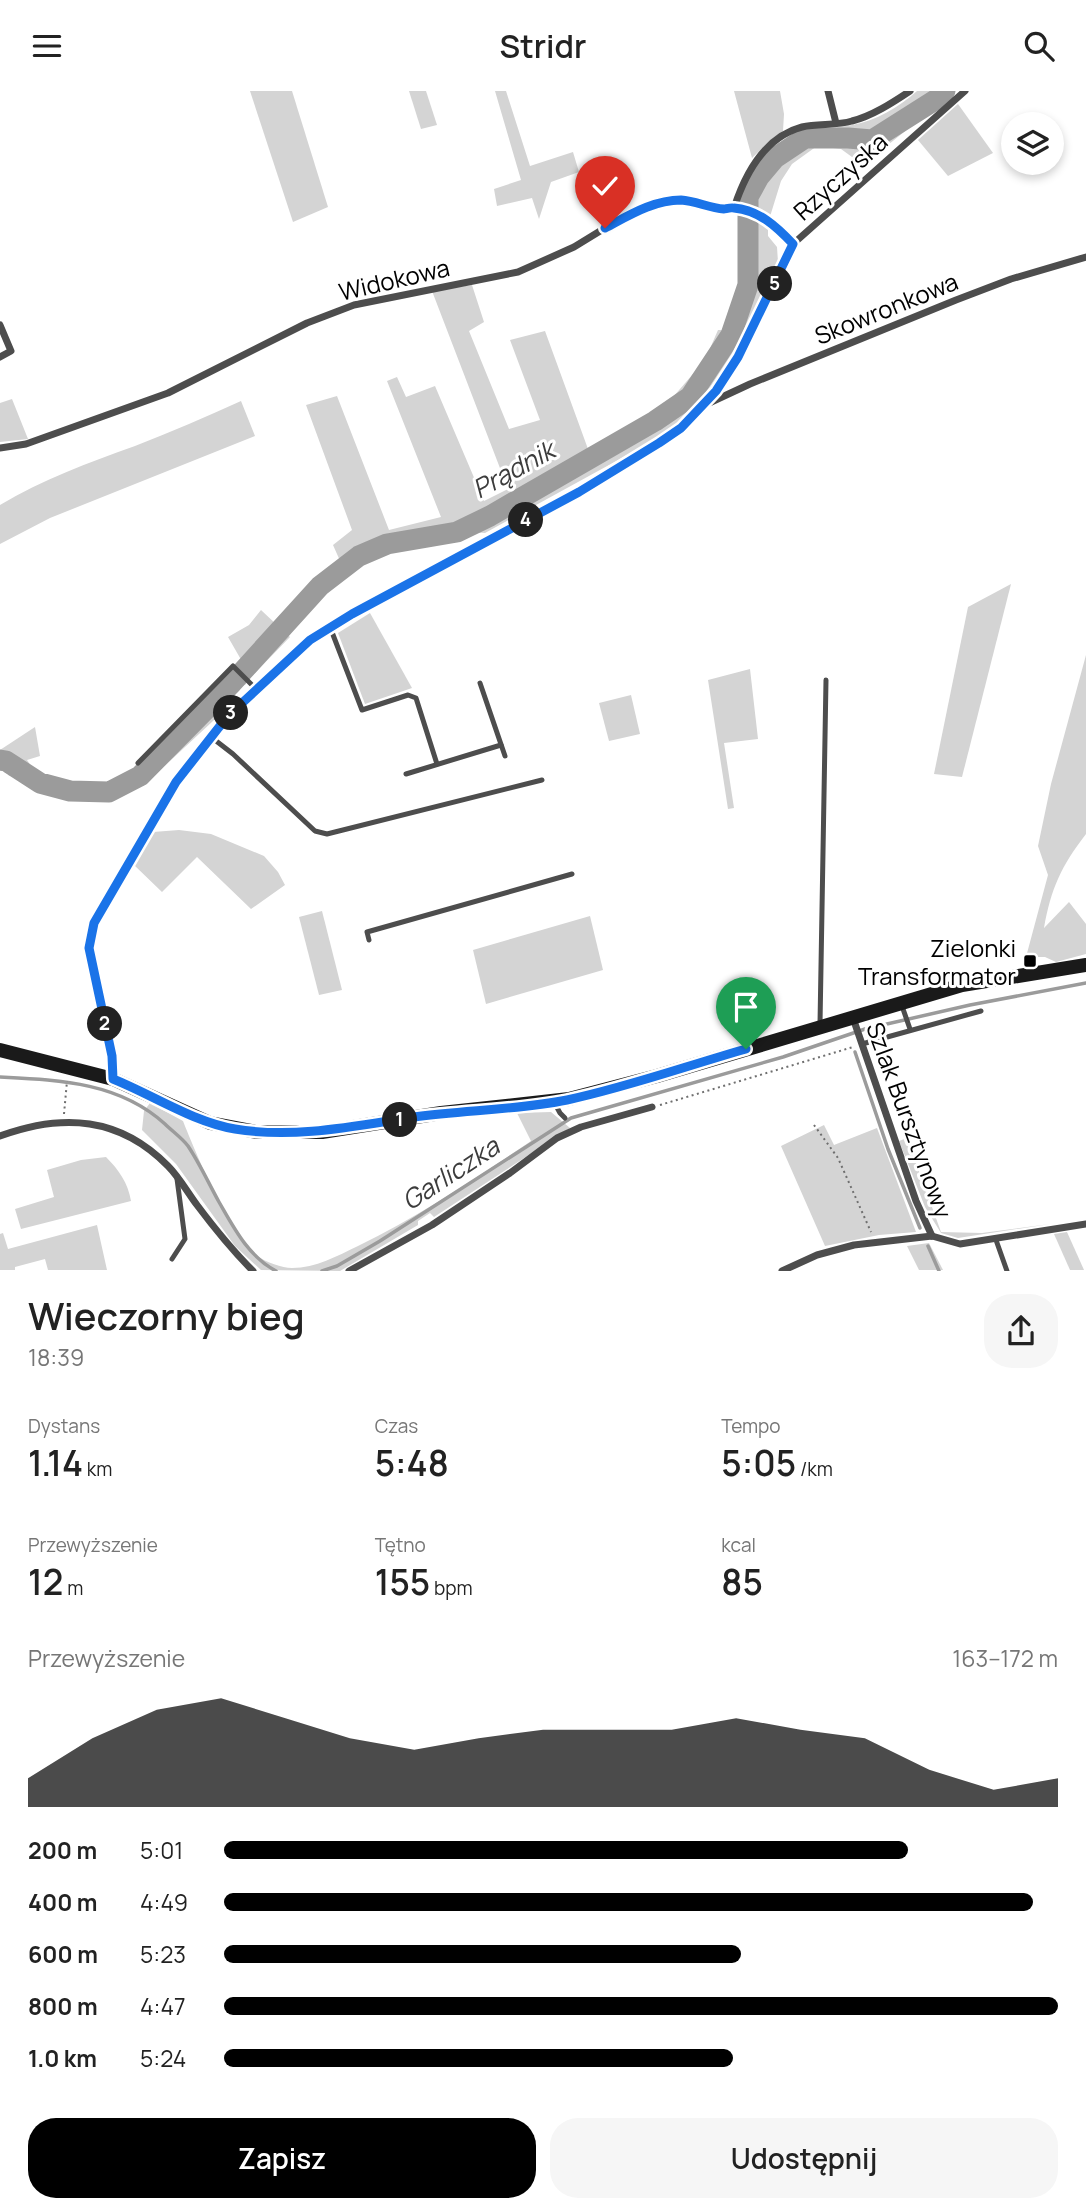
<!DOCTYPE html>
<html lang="pl">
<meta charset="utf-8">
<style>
body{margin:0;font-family:Manrope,sans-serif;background:#f6f6f6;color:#222;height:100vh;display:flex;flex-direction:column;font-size:26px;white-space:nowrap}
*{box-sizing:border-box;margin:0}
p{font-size:23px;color:#767676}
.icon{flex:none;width:38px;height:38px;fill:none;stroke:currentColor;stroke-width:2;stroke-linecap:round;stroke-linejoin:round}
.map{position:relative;height:1180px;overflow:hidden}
.details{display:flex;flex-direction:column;background:#fff;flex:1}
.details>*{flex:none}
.controls{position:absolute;left:1001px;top:21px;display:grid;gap:14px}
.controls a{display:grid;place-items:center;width:63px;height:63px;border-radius:50%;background:#fff;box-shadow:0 4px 10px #0003;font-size:35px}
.pin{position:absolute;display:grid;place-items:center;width:60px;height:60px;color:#fff;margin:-72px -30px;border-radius:50% 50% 50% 0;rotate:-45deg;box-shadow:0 0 7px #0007}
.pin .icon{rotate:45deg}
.km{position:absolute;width:35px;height:35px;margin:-18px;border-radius:50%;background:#222;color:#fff;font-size:19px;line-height:35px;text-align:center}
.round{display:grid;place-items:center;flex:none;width:74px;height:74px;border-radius:28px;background:#f6f6f6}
.summary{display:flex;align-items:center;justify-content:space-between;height:119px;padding:0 28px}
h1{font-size:38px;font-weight:600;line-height:52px}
.metrics{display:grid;grid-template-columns:repeat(3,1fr);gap:10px;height:119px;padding:7px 28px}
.metrics div{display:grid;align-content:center}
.metrics b{font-size:35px;font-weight:600}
.metrics small{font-size:19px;font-weight:400}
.metrics p{font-size:19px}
.chart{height:196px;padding:14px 28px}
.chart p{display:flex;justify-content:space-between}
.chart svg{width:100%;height:126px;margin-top:7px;fill:#000;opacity:.7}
.action{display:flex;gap:14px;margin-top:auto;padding:14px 28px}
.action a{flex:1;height:80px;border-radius:28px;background:#000;color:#fff;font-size:28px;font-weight:600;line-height:80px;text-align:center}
.action a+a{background:#f6f6f6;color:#222}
ul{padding:0 28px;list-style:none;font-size:23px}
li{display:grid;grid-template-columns:112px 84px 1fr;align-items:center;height:52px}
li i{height:18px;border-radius:9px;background:#000}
header{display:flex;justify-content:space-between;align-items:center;height:91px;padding:0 28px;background:#fff;font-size:32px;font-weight:600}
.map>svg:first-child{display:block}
</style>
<header><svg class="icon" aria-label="menu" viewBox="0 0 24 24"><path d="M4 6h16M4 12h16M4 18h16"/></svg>Stridr<svg class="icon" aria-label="search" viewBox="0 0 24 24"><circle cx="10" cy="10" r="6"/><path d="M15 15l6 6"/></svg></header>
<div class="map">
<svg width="1086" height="1180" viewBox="0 0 1086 1180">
<rect width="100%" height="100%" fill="#fff"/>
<g fill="#d4d4d4">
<polygon points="250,0 292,0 328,116 293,131"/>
<polygon points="409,0 426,0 437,34 421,38"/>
<polygon points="495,0 506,0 530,75 573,61 579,81 551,91 539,128 532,107 497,115 494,98 521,89"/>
<polygon points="734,0 780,0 784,23 783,40 773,47 752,67"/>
<path d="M917,0H955L863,74L841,58L817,55L792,73L781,90L768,132V145L777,156L778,171L735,262L701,309L671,340L485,442C460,440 396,451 372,462C363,466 353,473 344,479L345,487L320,502L316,491L341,472L333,454L352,439L306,314L337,305L389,439L441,426L387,290L397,286L406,306L435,295L484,410L508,398L432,200L472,194L484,231L469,240L509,338L540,329L510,249L545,240L588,358L667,313L705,269L718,239H724C728,231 733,223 736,215C751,169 747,73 795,47C813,37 831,38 852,34C876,30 899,16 917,0Z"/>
<polygon points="958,13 993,62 948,85 918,49"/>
<polygon points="12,308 28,348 0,351 0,312"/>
<path d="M241,310L255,345L50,427L0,453V414C43,388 88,372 135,355C171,341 206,326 241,310Z"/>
<polygon points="1011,493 962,686 934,683 968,516"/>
<polygon points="307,506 312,517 287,543 290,546 251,586 228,546 249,534 261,519 278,535"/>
<polygon points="370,522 412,597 365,613 338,542"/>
<path d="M1086,564V743C1061,775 1051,798 1044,837L1069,811L1086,833V863L1056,871L1045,866H1026L1048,784L1038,755L1051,693Z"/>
<polygon points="750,578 758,648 724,652 734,717 728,718 708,589"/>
<path d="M234,580L246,593L222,609L227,617L143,695L137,693C108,704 80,711 49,702C35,698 22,689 8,684V679L0,678V659L35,636L40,665L27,669C40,689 47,693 70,696C81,697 92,699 102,696C146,686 203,613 234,580Z"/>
<polygon points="631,604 640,643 609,650 599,612"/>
<polygon points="179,739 211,743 264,765 278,781 285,794 251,818 197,766 162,801 134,774 153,741"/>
<polygon points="322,820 342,899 319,904 299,826"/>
<polygon points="590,825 603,879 486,913 473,859"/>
<path d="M150,1012L183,1030C196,1063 230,1144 257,1165C266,1171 282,1177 292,1177C316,1177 337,1165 358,1155C419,1125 475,1088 531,1050L517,1022L551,1021L570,1037L434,1126L430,1122L418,1130V1134L340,1180L261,1179L235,1155L176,1073L142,1039L144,1020Z"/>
<polygon points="824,1034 834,1054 877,1037 916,1141 879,1144 825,1155 781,1055"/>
<polygon points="907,1047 941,1141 982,1142 1050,1133 958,1147 941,1142 925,1116 899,1050"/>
<path d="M106,1066C119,1079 128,1092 131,1110L21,1138L15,1118L54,1106L47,1079L81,1069Z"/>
<polygon points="97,1134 107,1179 48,1179 45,1168 15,1176 15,1179 0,1179 0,1143 3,1142 8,1158"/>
<polygon points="1067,1141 1084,1179 1070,1179 1054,1143"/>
<polygon points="929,1152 943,1179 919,1179 907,1155"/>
</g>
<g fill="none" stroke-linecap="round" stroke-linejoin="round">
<g stroke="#9b9b9b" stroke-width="3.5">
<polyline points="855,961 888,1058 920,1137"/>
<path d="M0,986C59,989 119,991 165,1033C172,1040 182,1047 188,1055C200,1073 209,1093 219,1111C234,1137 248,1165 276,1180"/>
<polyline points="928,1155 939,1180"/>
<polyline points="322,1180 337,1175 380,1150 571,1027 783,966 865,938 970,914 1086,892"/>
</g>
<polyline stroke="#9b9b9b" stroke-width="21" points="0,669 6,670 40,692 70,700 109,701 140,685 232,592 320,495 359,465 387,453 457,441 490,425 655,330 690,306 731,244 748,194 748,106 759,86 775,67 805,47 848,47 872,49 940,6 945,0"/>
<g stroke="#6f6f6f" stroke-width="2" stroke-dasharray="2 3.5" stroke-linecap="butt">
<polyline points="660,1014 853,956"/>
<polyline points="64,1023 67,990"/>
<polyline points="814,1034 838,1067 871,1141"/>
</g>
<g stroke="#4d4d4d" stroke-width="5">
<polyline points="330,536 362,619 408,604 416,607 437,673"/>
<polyline points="480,592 505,665"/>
<polyline points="211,646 233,663 315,740 327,743 542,689"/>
<polyline points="138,672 233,575 257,599"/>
<polyline points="406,683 501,654"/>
<polyline points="369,849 367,841 572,783"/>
<polyline points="902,915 910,938"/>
<polyline points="820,933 826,589"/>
<polyline points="862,953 981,920"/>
<polyline points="554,1011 560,1022 565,1027"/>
<polyline points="996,1149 1007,1180"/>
<polyline points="172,1168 185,1148 177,1088"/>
</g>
<g stroke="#4d4d4d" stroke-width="7">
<polyline points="828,0 836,32"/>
<path d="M734,117C745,83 765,46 802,36C818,32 836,35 852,30C872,25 892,12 910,0"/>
<polyline points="0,234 11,260 0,266"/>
<polyline points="707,313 750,293 956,209 1011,188 1086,166"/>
<polyline points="0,357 26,353 168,302 307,232 354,214 518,181 574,156 605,137 648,115 680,109 723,118 734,117 754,122 776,134 793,153"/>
<polyline points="853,927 916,1110 932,1145"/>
<polyline points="113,988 112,966 89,857 94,832 176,691 227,626 310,549 352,523 578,401 659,352 681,336 716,301 738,266 793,153 965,0"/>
<path d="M0,1045C63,1022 120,1026 168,1075C179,1086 188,1102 197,1114C215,1138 232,1159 253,1180"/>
<polyline points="349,1180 432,1134 510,1082 557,1047 581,1036 652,1016"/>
<polyline points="782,1180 817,1164 854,1154 932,1145 960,1153 1086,1133"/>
</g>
<polyline stroke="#1a1a1a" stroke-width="14" points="0,959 113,988 210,1032 256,1041 322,1041 441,1022 569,1008 657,985 962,894 1086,874"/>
</g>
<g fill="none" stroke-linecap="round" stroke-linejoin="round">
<g stroke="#fff" stroke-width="14">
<path id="route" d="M605,137C628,125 653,109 681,109C696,110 709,117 724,118C725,118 733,116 734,117C759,119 777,136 793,153L738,266L716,300L681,337L659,352L579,401L352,523L310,549L227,626L176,691L94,832L89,857L112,965L113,988C153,1004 193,1031 235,1038C295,1048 355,1035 414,1026C465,1019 517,1019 567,1009C628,996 686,975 746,958"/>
</g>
<use href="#route" stroke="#1a73e8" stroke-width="9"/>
</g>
<rect fill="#000" stroke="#fff" stroke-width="2.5" x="1023" y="863" width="14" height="14" rx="3.5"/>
<g text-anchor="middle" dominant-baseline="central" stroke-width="6" stroke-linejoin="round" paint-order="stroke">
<g font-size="24" fill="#000" stroke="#fff">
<text transform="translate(840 85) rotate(-42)">Rzyczyska</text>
<text transform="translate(394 188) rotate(-13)">Widokowa</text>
<text transform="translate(886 217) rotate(-22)">Skowronkowa</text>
<text transform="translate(910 1029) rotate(70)">Szlak Bursztynowy</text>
</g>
<g font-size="24" fill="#000" stroke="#fff" text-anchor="end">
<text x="1016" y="856">Zielonki<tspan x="1016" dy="28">Transformator</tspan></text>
</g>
<g font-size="26" font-style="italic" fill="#3c3c3c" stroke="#fff">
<text transform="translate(513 378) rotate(-29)">Prądnik</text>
<text transform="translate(450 1082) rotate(-33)">Garliczka</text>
</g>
</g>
</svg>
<div class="controls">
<a><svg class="icon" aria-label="layers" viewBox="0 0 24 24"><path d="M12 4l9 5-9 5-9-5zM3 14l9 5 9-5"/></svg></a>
</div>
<div class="pin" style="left:746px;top:958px;background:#1e9e55"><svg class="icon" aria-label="arrive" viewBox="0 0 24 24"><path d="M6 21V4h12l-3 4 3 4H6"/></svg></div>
<div class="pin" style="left:605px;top:137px;background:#d93025"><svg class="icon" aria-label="check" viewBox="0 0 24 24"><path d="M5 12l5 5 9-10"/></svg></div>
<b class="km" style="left:400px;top:1029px">1</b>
<b class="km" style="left:105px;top:933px">2</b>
<b class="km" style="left:231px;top:622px">3</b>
<b class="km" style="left:526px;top:429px">4</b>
<b class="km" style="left:775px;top:193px">5</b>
</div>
<section class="details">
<div class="summary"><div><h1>Wieczorny bieg</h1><p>18:39</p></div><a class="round"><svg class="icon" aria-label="share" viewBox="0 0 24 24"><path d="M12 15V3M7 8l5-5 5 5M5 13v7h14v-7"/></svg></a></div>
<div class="metrics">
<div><p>Dystans</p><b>1.14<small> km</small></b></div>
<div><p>Czas</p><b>5:48</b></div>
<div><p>Tempo</p><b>5:05<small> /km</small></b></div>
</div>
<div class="metrics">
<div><p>Przewyższenie</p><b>12<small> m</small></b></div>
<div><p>Tętno</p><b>155<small> bpm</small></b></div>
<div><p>kcal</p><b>85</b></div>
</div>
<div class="chart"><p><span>Przewyższenie</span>163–172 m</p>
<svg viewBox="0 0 160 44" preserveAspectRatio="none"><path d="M0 44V34L10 20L20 10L30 6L40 13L50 20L60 24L70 20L80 17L90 17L100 17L110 13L120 17L130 20L140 31L150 38L160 34V44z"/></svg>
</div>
<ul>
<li><b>200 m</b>5:01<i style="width:82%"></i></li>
<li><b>400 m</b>4:49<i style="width:97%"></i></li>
<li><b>600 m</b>5:23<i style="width:62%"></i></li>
<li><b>800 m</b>4:47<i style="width:100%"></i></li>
<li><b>1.0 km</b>5:24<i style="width:61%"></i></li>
</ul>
<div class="action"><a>Zapisz</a><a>Udostępnij</a></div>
</section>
